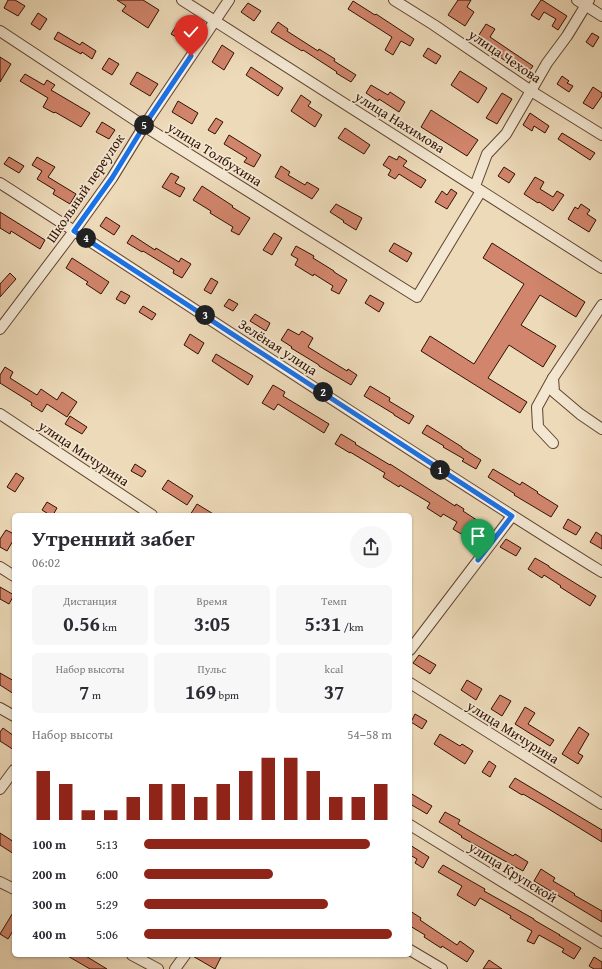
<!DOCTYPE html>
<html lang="ru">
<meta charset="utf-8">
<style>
body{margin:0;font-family:"Gentium Book Plus",serif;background:#f7f7f7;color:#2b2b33;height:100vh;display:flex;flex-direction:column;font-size:15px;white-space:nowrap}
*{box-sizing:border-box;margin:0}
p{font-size:13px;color:#7c7c81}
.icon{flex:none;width:22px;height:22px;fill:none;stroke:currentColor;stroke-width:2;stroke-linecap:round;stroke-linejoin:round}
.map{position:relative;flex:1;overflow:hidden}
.drawer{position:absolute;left:12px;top:513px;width:400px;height:444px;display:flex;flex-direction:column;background:#fff;border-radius:6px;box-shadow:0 1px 3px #0004}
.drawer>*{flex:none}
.pin{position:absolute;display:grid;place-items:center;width:34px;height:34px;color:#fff;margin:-41px -17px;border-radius:50% 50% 50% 0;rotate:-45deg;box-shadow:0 0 4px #0007}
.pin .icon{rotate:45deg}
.km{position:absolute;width:20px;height:20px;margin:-10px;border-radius:50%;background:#222;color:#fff;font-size:11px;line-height:20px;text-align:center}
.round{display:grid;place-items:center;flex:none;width:42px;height:42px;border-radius:21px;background:#f7f7f7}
.head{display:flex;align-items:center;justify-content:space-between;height:68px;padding:0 20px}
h1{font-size:22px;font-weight:700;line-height:30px}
.stats{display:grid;grid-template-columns:repeat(3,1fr);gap:6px;height:68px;padding:4px 20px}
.stats div{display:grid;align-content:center;border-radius:6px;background:#f7f7f7;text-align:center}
.stats b{font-size:20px;font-weight:700}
.stats small{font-size:11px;font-weight:400}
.stats p{font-size:11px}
.chart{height:112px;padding:8px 20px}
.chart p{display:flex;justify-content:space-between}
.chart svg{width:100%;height:72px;margin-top:4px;stroke:#8f2418;stroke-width:6}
ul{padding:0 20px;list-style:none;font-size:13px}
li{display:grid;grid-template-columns:64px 48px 1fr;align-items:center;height:30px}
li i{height:10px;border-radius:5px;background:#8f2418}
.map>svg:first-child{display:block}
</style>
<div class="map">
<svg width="602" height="969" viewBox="0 0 602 969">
<rect width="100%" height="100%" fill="#eddab9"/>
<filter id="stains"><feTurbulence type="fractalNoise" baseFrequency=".005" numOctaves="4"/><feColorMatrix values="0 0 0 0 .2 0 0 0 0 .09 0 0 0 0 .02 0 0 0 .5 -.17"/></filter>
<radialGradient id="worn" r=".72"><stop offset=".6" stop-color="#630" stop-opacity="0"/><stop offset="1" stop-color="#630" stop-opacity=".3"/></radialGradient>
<g fill="#d1856c" stroke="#311101">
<polygon points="8,0 15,0 25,6 18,16 4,8"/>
<polygon points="117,0 143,0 159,10 148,28 122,11 126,6"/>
<polygon points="458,0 471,0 467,7 474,12 465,26 448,15"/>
<polygon points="541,0 542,0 567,16 558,30 552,26 556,19 544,12 539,20 531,15"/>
<polygon points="353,1 375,15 376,14 414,39 410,46 401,41 393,55 385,50 392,37 348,9"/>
<polygon points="248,3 261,11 254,21 241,12"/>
<polygon points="38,13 47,19 40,30 31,24"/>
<polygon points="278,22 288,29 287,31 318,51 319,49 335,59 334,61 356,75 351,82 336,73 337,72 303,50 302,51 271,32"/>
<polygon points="178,23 192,32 185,42 171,34"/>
<polygon points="486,24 495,29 490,37 533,66 528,73 509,61 508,63 500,57 502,55 497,52 497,51 477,38"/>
<polygon points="58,32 80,45 82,42 96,51 92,59 82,52 81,54 54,39"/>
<polygon points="592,33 599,37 593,47 586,42"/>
<polygon points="222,45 234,53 224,70 212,62"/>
<polygon points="428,48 441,56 436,64 423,56"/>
<polygon points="0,57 11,64 0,82"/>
<polygon points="109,58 119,64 112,75 102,69"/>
<polygon points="251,67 283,88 278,96 246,75"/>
<polygon points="460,71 487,88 478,103 451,85"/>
<polygon points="137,72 158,84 150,96 130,84"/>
<polygon points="25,74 44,85 47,80 55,85 51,90 90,113 81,127 55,112 54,113 43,107 48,98 20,81"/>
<polygon points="562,76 569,81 567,83 573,86 569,92 557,84"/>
<polygon points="371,85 388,95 390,92 405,102 399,112 379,99 378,101 366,93"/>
<polygon points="593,87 602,93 602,96 593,109 583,103"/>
<polygon points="502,93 512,99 497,124 486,118"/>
<polygon points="301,95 311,102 308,106 322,115 315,127 291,111"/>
<polygon points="178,101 198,113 192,124 172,112"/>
<polygon points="431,110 478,140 467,156 421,127"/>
<polygon points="530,113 549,126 545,133 534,126 532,131 523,125"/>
<polygon points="216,118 223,122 215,134 208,130"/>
<polygon points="102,122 115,130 109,139 96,132"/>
<polygon points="345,128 370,145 364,154 338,138"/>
<polygon points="562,133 595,153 590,160 558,139"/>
<polygon points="229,135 261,155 254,167 244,162 247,158 224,144"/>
<polygon points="389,156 397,160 399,156 407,161 403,166 426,180 421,188 399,174 395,179 388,175 391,170 383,165"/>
<polygon points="9,157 24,166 19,173 4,164"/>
<polygon points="37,157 55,167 48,177 76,194 70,204 53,194 55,190 37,179 42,171 32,165"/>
<polygon points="281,166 290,172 288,175 305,185 307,182 319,189 312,199 275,177"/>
<polygon points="504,167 515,174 509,183 498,176"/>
<polygon points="171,173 179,177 175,183 185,188 180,197 162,187"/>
<polygon points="535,177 544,182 540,189 553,197 557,191 564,195 553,211 539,202 538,203 524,194"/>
<polygon points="202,186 233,206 232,207 250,218 239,235 231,231 233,227 210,213 211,211 193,200"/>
<polygon points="451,189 457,193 447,209 435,202 442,191 447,195"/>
<polygon points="336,204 362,218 356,230 343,222 344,221 330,212"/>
<polygon points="581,204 590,210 587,214 596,220 589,232 568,219 575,207 578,209"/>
<polygon points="0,212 45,240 40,249 11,231 10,234 0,228"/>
<polygon points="106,217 120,226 114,235 100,226"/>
<polygon points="274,233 282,238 272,255 263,250"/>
<polygon points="132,235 155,250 156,248 179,262 181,258 191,264 182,278 173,273 174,270 143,251 142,252 127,243"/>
<polygon points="394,243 412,253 407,262 389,251"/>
<polygon points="492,243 585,302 576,317 540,295 521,325 556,346 543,367 509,345 488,378 527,402 520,413 421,351 430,336 474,364 524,284 483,258"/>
<polygon points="296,246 314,256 313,258 334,271 334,272 347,280 339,294 331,290 333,286 314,274 313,276 295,265 298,259 291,255"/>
<polygon points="72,258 109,282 101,294 86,284 88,282 66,268"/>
<polygon points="10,273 16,279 0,297 0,284"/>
<polygon points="211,278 218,282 211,294 204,290"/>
<polygon points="121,291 130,296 125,304 116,299"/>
<polygon points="370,295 384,303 379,312 365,303"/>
<polygon points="229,299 238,304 233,311 224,306"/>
<polygon points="143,306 156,314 152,320 139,312"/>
<polygon points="255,314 270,323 266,331 250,321"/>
<polygon points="288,329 299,335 302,331 313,338 308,347 347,371 348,369 357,375 351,385 319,366 319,365 291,348 292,347 281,340"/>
<polygon points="190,334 204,343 198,354 184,345"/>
<polygon points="216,354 253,376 248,385 212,361"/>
<polygon points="5,367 13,372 10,378 37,395 41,389 57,400 62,392 77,402 67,417 47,404 42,412 31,405 32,403 0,383 0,375"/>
<polygon points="273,385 285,392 283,396 329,424 324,433 278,404 274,410 262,403"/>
<polygon points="370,386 390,398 389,401 414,416 409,424 394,415 394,414 364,396"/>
<polygon points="70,416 87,427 82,434 65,424"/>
<polygon points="427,425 462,447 462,448 481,460 476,469 462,461 464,459 443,447 444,446 422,433"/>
<polygon points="341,434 356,443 355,444 390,465 390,464 455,506 456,504 464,509 463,511 492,530 486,539 466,527 461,534 453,529 457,522 443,514 441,517 427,508 430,503 400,485 399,487 383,477 385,473 350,452 350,453 335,444"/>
<polygon points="135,464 146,471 142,477 131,471"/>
<polygon points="493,469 520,485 522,482 538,492 537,493 558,506 551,517 514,495 515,494 488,477"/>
<polygon points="16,473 24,478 15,492 7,487"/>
<polygon points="168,480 193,496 187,505 162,489"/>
<polygon points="47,502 57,508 53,515 50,515 42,510"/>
<polygon points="197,504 215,515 190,515"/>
<polygon points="568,519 581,527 576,535 563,528"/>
<polygon points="6,530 14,534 14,539 7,551 0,547 0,539"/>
<polygon points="596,532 602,536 602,549 590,542"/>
<polygon points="506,539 521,548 516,556 500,547"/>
<polygon points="535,558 549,566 549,567 596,596 590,606 560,587 561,586 544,575 542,578 528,569"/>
<polygon points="0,587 14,595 9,604 0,599"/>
<polygon points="419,655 436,665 430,674 413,663"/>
<polygon points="0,673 14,681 14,694 0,685"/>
<polygon points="467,680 482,689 476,700 461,690"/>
<polygon points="500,695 511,701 502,716 491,709"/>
<polygon points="525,707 535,713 528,724 554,740 550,746 515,724"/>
<polygon points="415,714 427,721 422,729 411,722"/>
<polygon points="579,727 589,734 578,753 583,756 578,764 562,754"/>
<polygon points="3,728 14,736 14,750 0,741 0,732"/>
<polygon points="440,734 460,746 462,744 473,751 465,764 434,744"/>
<polygon points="489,761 496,766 490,777 482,772"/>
<polygon points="515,778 602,830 602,842 547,808 523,794 522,795 509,787"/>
<polygon points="410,793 432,806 427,814 410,804"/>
<polygon points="445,812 460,820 458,824 513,856 515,854 528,862 523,871 461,837 462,836 439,822"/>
<polygon points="0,833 14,842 14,854 0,845"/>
<polygon points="410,845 429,857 423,868 415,863 417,859 410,855"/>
<polygon points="443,865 485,889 484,891 534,919 534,920 560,935 559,935 581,948 574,959 562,952 564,949 539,935 534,944 527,941 532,931 510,918 511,916 480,898 475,906 457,895 462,886 438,872"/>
<polygon points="541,869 555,878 553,881 575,894 574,895 602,911 602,922 534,881"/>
<polygon points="14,911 14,929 8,939 0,934"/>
<polygon points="410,911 421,918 420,920 457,945 460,941 474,951 467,962 442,946 441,948 424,937 425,935 410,926"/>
<polygon points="66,955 84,955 107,969 90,969"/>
<polygon points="191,955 222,955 215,969"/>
<polygon points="594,957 602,962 602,969 594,969 589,966"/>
<polygon points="489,960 502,969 483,969"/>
</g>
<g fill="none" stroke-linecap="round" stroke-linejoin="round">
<g stroke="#60432f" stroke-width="12">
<g id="minor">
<polyline points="182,0 602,268"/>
<polyline points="394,0 434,25 531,91 602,135"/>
<polyline points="577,0 602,16"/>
<polyline points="0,31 144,126 417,297 481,191"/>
<path d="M0,183C201,312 399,446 602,572"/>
<polyline points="475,186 487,154 506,134 547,63 567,36 589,0"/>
<polyline points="0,329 74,231 112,178 144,126 229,0"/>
<polyline points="553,378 554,392 580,414 602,429"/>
<polyline points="0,414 152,515"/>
<polyline points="553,443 538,427 537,407 553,378 602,305"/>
<polyline points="0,567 14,576"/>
<polyline points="410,650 512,516"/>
<polyline points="410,683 602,804"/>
<polyline points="0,708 14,716"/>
<polyline points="0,789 14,770"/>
<polyline points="410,825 602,943"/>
<polyline points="0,882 14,889"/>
<polyline points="410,950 442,969"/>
<polyline points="132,955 158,969"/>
<polyline points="175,969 185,955"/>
</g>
</g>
<use href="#minor" stroke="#f3e7d2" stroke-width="10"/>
</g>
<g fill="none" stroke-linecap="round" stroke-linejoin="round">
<g stroke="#fff" stroke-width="8">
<polyline id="route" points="191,56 144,126 112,178 74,231 512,516 478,560"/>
</g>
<use href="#route" stroke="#1a73e8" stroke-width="5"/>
</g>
<g text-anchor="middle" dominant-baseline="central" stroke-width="3.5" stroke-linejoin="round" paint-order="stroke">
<g font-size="14" fill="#311101" stroke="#f3e7d2">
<text transform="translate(505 56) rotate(34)">улица Чехова</text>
<text transform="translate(400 122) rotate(32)">улица Нахимова</text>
<text transform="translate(215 154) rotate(32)">улица Толбухина</text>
<text transform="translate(85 188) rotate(-56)">Школьный переулок</text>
<text transform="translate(278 347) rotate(33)">Зелёная улица</text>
<text transform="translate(84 453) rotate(34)">улица Мичурина</text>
<text transform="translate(513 732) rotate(32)">улица Мичурина</text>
<text transform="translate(513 872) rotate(32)">улица Крупской</text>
</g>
</g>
<rect width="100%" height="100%" filter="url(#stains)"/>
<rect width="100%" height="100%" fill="url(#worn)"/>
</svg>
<div class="pin" style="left:478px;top:560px;background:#1e9e55"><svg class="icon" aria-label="arrive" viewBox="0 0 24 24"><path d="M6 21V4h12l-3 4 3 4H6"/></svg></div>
<div class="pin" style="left:191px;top:56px;background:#d93025"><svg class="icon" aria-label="check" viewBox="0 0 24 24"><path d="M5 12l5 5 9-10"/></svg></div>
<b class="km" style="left:440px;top:470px">1</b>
<b class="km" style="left:323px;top:392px">2</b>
<b class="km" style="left:205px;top:315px">3</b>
<b class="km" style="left:86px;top:238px">4</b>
<b class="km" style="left:144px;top:125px">5</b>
<section class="drawer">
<div class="head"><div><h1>Утренний забег</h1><p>06:02</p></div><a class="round"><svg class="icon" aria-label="share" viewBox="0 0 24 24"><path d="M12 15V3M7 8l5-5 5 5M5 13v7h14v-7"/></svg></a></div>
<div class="stats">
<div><p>Дистанция</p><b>0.56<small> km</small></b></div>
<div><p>Время</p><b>3:05</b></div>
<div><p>Темп</p><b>5:31<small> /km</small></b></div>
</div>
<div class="stats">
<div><p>Набор высоты</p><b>7<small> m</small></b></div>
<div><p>Пульс</p><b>169<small> bpm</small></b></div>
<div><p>kcal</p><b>37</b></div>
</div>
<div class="chart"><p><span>Набор высоты</span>54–58 m</p>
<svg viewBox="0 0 160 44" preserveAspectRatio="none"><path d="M5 44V14M15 44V22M25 44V38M35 44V38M45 44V30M55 44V22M65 44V22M75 44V30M85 44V22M95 44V14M105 44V6M115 44V6M125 44V14M135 44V30M145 44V30M155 44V22"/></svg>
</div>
<ul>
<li><b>100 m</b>5:13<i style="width:91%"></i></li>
<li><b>200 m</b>6:00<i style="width:52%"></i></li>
<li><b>300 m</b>5:29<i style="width:74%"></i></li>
<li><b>400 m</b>5:06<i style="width:100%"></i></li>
</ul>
</section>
</div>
